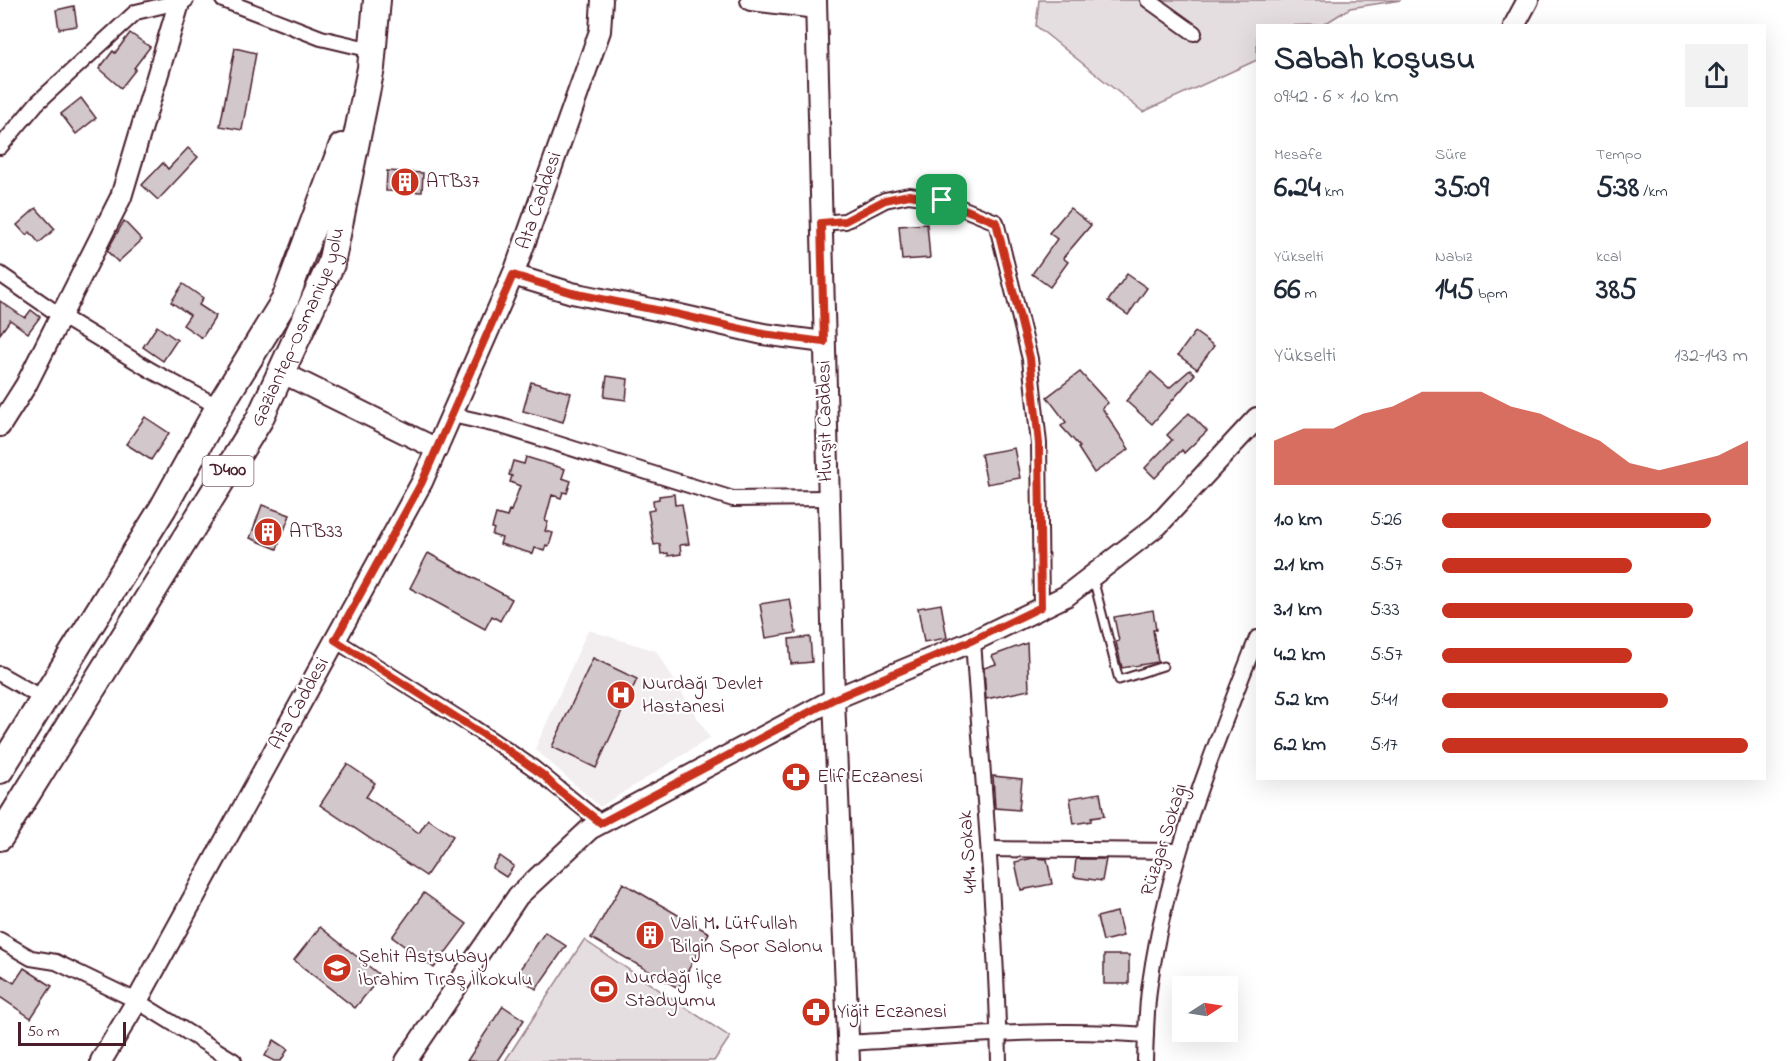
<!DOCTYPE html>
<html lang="tr">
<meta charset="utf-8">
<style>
body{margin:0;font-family:"Indie Flower",sans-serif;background:#f2f2f3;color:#1f2937;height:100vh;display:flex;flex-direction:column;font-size:22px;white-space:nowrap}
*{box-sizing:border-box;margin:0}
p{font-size:20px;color:#747a83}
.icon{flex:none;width:33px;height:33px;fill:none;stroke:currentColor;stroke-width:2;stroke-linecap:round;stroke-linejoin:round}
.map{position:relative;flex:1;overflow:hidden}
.sheet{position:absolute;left:1256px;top:24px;width:510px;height:756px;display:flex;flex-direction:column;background:#fff;border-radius:0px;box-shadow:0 6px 24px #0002}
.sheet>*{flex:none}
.needle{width:39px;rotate:78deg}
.controls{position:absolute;left:1172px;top:976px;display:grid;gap:12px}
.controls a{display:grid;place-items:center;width:66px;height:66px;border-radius:0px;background:#fff;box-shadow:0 6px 24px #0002;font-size:30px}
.scale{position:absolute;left:18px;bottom:15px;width:108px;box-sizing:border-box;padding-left:6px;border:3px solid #4a1f2b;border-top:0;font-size:16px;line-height:21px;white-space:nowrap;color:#4a1f2b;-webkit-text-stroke:4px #fff;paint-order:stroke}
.pin{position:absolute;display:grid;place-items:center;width:51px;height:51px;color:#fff;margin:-26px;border-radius:12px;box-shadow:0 3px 9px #0006}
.round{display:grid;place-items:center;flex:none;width:63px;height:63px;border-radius:0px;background:#f2f2f3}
.summary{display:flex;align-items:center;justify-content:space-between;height:102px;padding:0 18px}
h1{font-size:33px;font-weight:700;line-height:45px}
.stats{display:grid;grid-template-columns:repeat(3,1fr);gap:9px;height:102px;padding:6px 18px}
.stats div{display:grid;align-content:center}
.stats b{font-size:30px;font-weight:700}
.stats small{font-size:16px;font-weight:400}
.stats p{font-size:16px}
.chart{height:168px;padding:12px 18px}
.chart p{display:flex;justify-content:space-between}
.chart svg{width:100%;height:108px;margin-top:6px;fill:#c8321e;opacity:.7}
ul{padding:0 18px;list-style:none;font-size:20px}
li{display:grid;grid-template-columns:96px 72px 1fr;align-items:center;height:45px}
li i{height:15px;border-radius:8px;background:#c8321e}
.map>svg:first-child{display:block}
</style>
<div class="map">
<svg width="1790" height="1061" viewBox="0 0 1790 1061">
<rect width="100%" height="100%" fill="#fff"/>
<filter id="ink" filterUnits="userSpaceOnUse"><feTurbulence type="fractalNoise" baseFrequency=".0167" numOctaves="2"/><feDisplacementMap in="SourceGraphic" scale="12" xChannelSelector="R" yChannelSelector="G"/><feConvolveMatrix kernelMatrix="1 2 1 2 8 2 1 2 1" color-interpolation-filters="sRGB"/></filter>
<g filter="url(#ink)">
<polygon fill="#f2eeef" points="588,630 656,651 710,738 600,807 535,749"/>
<g fill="#e5dee0" stroke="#987e86" stroke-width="1.5">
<polygon points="1039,0 1401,0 1350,8 1323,25 1257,26 1257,60 1143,112 1036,26"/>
<polygon points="584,940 730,1037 714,1061 505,1061"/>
</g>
<g fill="#d2c7cb" stroke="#4a1f2b" stroke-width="1.5">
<polygon points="74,6 77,26 59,29 56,10"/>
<polygon points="130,33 150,47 134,68 136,69 121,88 99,69 113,51 115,53"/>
<polygon points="235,48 256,53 242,130 220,126"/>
<polygon points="81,98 96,118 76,134 61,114"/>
<polygon points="188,148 198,157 158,200 142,185 163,163 168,169"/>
<polygon points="387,171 423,173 422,192 386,191"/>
<polygon points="36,208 55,229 39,243 30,232 26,235 17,225"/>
<polygon points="1070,208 1091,225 1063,258 1068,262 1050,287 1032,274 1057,239 1049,233"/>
<polygon points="124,221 142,240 118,262 107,251"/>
<polygon points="927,224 930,258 902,260 899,226"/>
<polygon points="1127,274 1147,288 1128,315 1108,301"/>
<polygon points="183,284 203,298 199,305 216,316 202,338 183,325 190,315 171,302"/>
<polygon points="0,301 25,318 31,310 40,317 28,333 10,320 0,334"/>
<polygon points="157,326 177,340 163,361 143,347"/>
<polygon points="1195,332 1214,346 1197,369 1178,355"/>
<polygon points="1190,370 1195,374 1152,424 1126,401 1151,372 1169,388"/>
<polygon points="1080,372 1108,403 1102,408 1129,449 1094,473 1078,448 1080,447 1061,426 1066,422 1047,397"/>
<polygon points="607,376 628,379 626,400 604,397"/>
<polygon points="531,382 571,393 563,422 523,411"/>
<polygon points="1189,413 1207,431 1184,453 1182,450 1155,478 1145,468 1172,440 1167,435"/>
<polygon points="145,417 169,433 151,460 126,444"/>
<polygon points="1014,448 1020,478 987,484 981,454"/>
<polygon points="526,457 565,469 562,478 571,481 567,493 563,492 561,498 552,495 545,521 548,522 545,531 553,533 549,546 546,545 544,551 535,548 533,554 500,544 502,538 492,535 494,529 492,528 496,514 507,517 509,510 511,511 520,486 510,482 512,476 509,475 513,461 524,464"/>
<polygon points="674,494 675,505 682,504 689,544 680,545 681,554 668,556 668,553 661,554 660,544 654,545 648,511 654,510 653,500 659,499 659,496"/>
<polygon points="262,505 290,515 277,549 250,538"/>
<polygon points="428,553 512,599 500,621 492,616 485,629 410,588"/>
<polygon points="790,599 796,633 766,638 760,604"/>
<polygon points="941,604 947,638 924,642 918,608"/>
<polygon points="1153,610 1156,630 1153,630 1158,662 1122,668 1116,642 1119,641 1114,617"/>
<polygon points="810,637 812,662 791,664 789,639"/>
<polygon points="1027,643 1029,690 986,699 984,668 996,664 992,656"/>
<polygon points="593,658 637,679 596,768 552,747"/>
<polygon points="347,764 375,783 366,797 419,833 428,819 453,836 426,876 320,805"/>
<polygon points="993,776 1022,779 1019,810 995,808"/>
<polygon points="1100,793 1104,816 1091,818 1091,821 1074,824 1070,798"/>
<polygon points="500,856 514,866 506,877 492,868"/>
<polygon points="1033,858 1047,859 1052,884 1021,890 1015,862"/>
<polygon points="1076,859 1106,859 1102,881 1074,877"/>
<polygon points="623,883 709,933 678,988 591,938"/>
<polygon points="424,893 467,924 434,968 392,937"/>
<polygon points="1117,912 1123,936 1103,941 1097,917"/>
<polygon points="320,927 381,976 355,1008 294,960"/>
<polygon points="545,932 566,946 536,989 516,975"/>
<rect x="1104" y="955" width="25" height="29"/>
<polygon points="24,968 52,986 31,1018 0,997 0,974 14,983"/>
<polygon points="503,1006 524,1020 497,1061 467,1061"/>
<polygon points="274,1040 288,1049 281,1061 274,1061 265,1056"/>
</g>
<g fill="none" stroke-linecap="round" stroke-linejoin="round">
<g stroke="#4a1f2b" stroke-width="11">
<polyline id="lane" points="1093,578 1119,680 1163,666"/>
</g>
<g stroke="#4a1f2b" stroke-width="18">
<g id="street">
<polyline points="223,0 321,38 372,50"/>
<polyline points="1148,0 1194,33"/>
<polyline points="0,147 37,103 136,12 186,0"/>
<polyline points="821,223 845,221 885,200 909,195 942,200 996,222 1030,359 1039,444 1041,607"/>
<polyline points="0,274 61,316 152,371 219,407"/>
<polyline points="452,415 501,426 733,499 828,498"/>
<polyline points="335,640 471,726 532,767 601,823"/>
<path d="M973,641C983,781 996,921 999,1061"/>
<polyline points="0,674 44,699"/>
<polyline points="989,849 1178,851"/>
<polyline points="0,940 31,958 56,962 137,1001 234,1061"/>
<path d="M848,1043C947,1037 1047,1027 1146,1035"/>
<path d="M1145,1061C1146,1035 1146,1009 1150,983C1167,863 1213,750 1257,638"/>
</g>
</g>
<g stroke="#4a1f2b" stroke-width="24">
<g id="secondary">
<polyline points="751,0 816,8"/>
<polyline points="816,0 834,699 849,1061"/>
<polyline points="1514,26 1528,0"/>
<polyline points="513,275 572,293 676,314 763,334 824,342"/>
<polyline points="281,372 437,449"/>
<polyline points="0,426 26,385 121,197 180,0"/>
<polyline points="101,1061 137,1001 422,482 515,270 600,31 602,0"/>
<polyline points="406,1061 518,896 590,829 834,699 973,641 1066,596 1158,525 1257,418"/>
</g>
</g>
<g stroke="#4a1f2b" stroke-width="30">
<g id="highway">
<polyline points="0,770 163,508 219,407 285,300 342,147"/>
<path id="s1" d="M0,837L259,420L331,264L371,68L377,0"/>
</g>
</g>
<use href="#lane" stroke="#fff" stroke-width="7"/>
<use href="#street" stroke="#fff" stroke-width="14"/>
<use href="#secondary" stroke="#fff" stroke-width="20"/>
<use href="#highway" stroke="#fff" stroke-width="26"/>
</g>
</g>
<g fill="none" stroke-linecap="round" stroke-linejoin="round" filter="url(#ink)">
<g stroke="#fff" stroke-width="12">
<polygon id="route" points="909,195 942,200 996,222 1030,358 1039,444 1041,607 973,640 834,699 601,823 556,788 543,775 506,749 335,640 422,482 513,275 572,293 676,314 763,334 824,342 821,223 845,221 885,200"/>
</g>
<use href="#route" stroke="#c8321e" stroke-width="8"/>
</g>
<defs>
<g id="building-disc" transform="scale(1.5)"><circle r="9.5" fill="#c8321e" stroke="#fff"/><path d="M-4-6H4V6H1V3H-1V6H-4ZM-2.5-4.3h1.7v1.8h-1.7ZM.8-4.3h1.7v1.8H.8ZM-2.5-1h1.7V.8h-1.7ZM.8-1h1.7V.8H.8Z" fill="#fff"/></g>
<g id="hospital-disc" transform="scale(1.5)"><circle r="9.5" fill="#c8321e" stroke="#fff"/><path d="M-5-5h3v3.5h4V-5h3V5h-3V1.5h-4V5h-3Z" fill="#fff"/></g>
<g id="pharmacy-disc" transform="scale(1.5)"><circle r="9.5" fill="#c8321e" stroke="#fff"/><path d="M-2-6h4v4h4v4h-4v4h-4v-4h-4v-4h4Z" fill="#fff"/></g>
<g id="school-disc" transform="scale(1.5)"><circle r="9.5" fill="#c8321e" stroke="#fff"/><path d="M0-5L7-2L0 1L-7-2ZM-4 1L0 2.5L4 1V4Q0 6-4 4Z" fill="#fff"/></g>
<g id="stadium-disc" transform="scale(1.5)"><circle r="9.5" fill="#c8321e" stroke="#fff"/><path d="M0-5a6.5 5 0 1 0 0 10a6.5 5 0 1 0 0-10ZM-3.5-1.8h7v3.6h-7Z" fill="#fff"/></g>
</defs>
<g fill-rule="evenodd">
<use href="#building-disc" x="405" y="182"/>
<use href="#building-disc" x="268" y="532"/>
<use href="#hospital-disc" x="621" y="695"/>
<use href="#pharmacy-disc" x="796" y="777"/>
<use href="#building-disc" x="650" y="935"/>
<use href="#school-disc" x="337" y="968"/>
<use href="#stadium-disc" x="604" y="989"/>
<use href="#pharmacy-disc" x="816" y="1012"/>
</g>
<g text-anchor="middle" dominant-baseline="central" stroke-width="4.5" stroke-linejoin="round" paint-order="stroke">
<rect fill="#fff" stroke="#80626b" stroke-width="1.5" x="202.5" y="456" width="51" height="30" rx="4.5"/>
<g font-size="18" font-weight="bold" fill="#4a1f2b">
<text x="228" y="471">D400</text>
</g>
<g font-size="20" fill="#4a1f2b" stroke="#fff" text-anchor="start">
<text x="426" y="182">ATB37</text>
<text x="289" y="532">ATB33</text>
<text x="642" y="684">Nurdağı Devlet<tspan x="642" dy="23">Hastanesi</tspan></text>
<text x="817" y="777">Elif Eczanesi</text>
<text x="671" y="924">Vali M. Lütfullah<tspan x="671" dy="23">Bilgin Spor Salonu</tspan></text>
<text x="358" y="957">Şehit Astsubay<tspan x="358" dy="23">İbrahim Tıraş İlkokulu</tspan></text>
<text x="625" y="978">Nurdağı İlçe<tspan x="625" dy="23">Stadyumu</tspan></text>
<text x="837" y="1012">Yiğit Eczanesi</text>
</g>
<g font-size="20" fill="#4a1f2b" stroke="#fff">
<text transform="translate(540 201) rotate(-71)">Ata Caddesi</text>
<text stroke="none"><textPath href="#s1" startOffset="592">Gaziantep-Osmaniye yolu</textPath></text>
<text transform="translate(826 421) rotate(-91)">Hurşit Caddesi</text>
<text transform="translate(300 704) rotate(-61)">Ata Caddesi</text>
<text transform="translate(1165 840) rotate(-73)">Rüzgar Sokağı</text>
<text transform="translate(969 852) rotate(-94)">414. Sokak</text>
</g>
</g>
</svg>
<div class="controls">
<a><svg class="needle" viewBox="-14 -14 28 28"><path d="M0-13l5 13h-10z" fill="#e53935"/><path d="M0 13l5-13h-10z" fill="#747a83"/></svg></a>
</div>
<div class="scale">50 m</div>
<div class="pin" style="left:942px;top:200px;background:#1e9e55"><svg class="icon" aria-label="arrive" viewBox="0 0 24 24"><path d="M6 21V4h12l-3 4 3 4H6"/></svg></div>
<section class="sheet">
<div class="summary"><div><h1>Sabah koşusu</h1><p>09:42 · 6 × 1.0 km</p></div><a class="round"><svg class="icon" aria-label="share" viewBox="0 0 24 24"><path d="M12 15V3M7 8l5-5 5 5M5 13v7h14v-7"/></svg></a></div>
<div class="stats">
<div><p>Mesafe</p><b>6.24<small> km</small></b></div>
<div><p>Süre</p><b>35:09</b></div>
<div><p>Tempo</p><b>5:38<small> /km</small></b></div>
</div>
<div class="stats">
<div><p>Yükselti</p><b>66<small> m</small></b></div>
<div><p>Nabız</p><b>145<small> bpm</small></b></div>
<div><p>kcal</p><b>385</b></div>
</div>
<div class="chart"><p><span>Yükselti</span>132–143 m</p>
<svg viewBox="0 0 160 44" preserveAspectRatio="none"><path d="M0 44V26L10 21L20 21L30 15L40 12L50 6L60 6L70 6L80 12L90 15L100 21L110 26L120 35L130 38L140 35L150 32L160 26V44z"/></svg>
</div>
<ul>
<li><b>1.0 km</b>5:26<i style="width:88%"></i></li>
<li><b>2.1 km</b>5:57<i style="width:62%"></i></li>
<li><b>3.1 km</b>5:33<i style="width:82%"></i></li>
<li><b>4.2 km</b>5:57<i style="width:62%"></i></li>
<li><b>5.2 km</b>5:41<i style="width:74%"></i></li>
<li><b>6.2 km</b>5:17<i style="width:100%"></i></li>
</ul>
</section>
</div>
